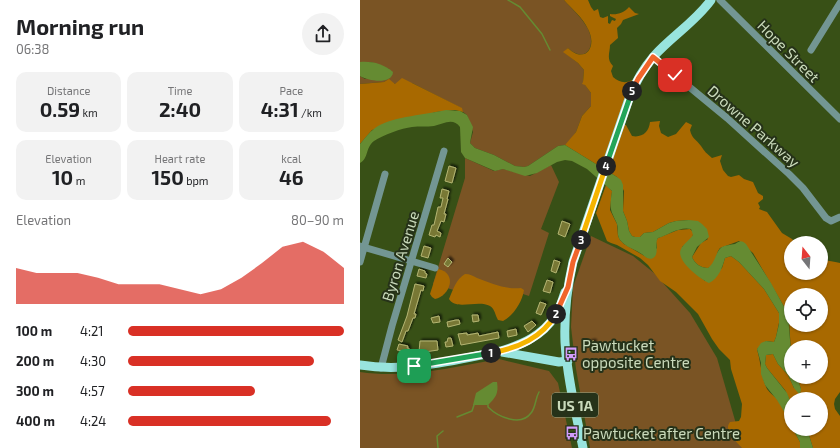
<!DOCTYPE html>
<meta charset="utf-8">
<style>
body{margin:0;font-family:"Exo 2",sans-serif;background:#f2f2f2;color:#202124;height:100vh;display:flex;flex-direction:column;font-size:15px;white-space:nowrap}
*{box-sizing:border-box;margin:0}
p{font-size:13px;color:#757577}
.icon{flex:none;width:22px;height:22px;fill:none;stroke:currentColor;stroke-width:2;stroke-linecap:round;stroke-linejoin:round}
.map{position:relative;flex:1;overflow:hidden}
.side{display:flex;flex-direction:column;background:#fff;width:360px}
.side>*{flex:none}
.needle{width:26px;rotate:343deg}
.buttons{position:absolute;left:424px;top:236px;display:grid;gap:8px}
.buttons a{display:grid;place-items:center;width:44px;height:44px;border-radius:50%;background:#fff;box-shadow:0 1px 3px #0004;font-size:20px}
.pin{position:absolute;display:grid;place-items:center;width:34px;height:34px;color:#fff;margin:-17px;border-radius:8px;box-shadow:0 2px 6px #0006}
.km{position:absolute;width:20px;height:20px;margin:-10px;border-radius:50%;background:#222;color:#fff;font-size:11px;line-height:20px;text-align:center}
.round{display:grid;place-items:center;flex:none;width:42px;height:42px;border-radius:21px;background:#f2f2f2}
.summary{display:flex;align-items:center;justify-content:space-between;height:68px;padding:0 16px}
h1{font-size:22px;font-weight:700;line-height:30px}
.stats{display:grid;grid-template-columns:repeat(3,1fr);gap:6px;height:68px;padding:4px 16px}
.stats div{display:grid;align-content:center;border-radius:10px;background:#f2f2f2;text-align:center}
.stats b{font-size:20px;font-weight:700}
.stats small{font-size:11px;font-weight:400}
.stats p{font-size:11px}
.chart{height:112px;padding:8px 16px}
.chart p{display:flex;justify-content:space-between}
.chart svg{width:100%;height:72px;margin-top:4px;fill:#d93025;opacity:.7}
ul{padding:0 16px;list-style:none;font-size:13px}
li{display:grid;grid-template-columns:64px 48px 1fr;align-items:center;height:30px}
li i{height:10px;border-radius:5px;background:#d93025}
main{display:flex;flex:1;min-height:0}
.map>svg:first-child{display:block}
</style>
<main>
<section class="side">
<div class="summary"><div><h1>Morning run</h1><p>06:38</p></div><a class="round"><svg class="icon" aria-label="share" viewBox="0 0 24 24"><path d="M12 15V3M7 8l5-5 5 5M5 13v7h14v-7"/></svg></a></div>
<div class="stats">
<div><p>Distance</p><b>0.59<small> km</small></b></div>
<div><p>Time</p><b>2:40</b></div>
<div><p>Pace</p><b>4:31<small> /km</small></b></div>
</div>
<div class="stats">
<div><p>Elevation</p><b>10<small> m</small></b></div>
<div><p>Heart rate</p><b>150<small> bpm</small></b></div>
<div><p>kcal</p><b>46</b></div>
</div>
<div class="chart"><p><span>Elevation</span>80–90 m</p>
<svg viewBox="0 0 160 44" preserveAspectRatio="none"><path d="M0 44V22L10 25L20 25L30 25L40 28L50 32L60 32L70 32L80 35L90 38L100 35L110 28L120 19L130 9L140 6L150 12L160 22V44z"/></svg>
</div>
<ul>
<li><b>100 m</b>4:21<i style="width:100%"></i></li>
<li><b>200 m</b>4:30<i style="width:86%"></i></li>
<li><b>300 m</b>4:57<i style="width:59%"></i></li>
<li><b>400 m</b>4:24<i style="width:94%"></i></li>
</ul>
</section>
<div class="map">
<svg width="480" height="448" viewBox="0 0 480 448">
<defs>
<filter id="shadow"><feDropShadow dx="2" dy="-2" stdDeviation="1" flood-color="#0009"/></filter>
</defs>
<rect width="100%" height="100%" fill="#385016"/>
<g fill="#7a5424">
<path d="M0,0H204C212,9 222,18 228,29C237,47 225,64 208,48L204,52L218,63L224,70L223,82L231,93V106L222,116L216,132L209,142L205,145L198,146L168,166L164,167L155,166L134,155L115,148L110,143L113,132L107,115L103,112L101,108L52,83L35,84L28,80L24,82L0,84V76L5,79L29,69L11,62H0Z"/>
<polygon points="105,158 134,171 143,169 170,176 191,165 199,182 181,229 189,233 169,296 163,294 156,308 73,284 105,178"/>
<polygon points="231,236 273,256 294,273 330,313 357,358 383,448 230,448 216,369 211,327 213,287"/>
<path d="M139,359L189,371L198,383L212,448H0V372C46,379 94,367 139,359Z"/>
</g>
<g fill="#a86900" fill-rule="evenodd">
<path d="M204,0H228L231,7L234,11L238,9L240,17L243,18L248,16V23L250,24L252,20L255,21L256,19L250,16V14C257,15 264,13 269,7L275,13L279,14L263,20L261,24L257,28L258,38L250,45C250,53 246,59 253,66L251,71L253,77C259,82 265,84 272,80L277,83L262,124L266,125L272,136C282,138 289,132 290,122L300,121L299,126L301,133L308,137L316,134L326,122L332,125L330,130C332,139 336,139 341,146C345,152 346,153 352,158L362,155L360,161L363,170L368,176L371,177L379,175L384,179L393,182L398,193L403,196V199L398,203L400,207L399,209L407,212L422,233L432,239L436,243H431V273H461V259C464,260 475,262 480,263V392L475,399L474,404L475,409L480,416V448H453L447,429H461V399H431V403L425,390L407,368L405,364L406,355L413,354L418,364L428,375L434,388L441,389L437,377H461V347H431V353L429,319L426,310L393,253L379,241L360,248L358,251L355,261L352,266L348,268C341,268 335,264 332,257L341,243L348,239L329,220L316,221L309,223L293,232L284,233L280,237H275L272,236L269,231L267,221L263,211L264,191L257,177L205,145L216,132L222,116L231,106V93L225,85L222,84L223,82L224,70L218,63L203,52L208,48C224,64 238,48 228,29C223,18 212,9 204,0ZM431,295H461V325H431Z"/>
<polygon points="42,78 102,108 103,112 95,110 76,112 12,130 0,144 0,84 24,82 29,79 35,84"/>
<path d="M246,185L252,191L250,210L257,224L258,236L260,240L264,244L288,258L297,248L296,241L298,238L318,230L330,229L333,232C334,239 327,243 322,247L339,276L345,281L362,268L365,258L371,256L379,262L404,289L419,313L420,318L416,337L414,342L406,341L397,349C401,363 401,376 407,389C410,393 413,395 416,398C423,407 431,418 431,429H433L440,442V448H382C376,441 363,431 370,422L379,421L381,417L382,404L371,369L370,360L359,349L352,339L338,314L316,292L300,281L288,265L280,258L257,245L251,243L247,241L236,213Z"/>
<path d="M78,269C98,273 90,296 75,299L72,297L70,294Z"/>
<path d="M105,274C110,274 113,276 117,278C131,283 146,290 161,288L164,290C162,302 154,315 143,321L138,320C135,315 135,309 130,306C118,299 96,311 89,299C93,290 96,279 105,274Z"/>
</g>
<g fill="#658b32">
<path d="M0,62C12,61 24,64 33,72C32,85 8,81 0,76Z"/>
<path d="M86,110L100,111L107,115L113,127L110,143L115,148L134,155L155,166L164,167L168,166L198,146L205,145L257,177L261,180L263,185V211L267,221L269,231L272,236L275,237H280L284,233L293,232L309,223L316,221L329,220L338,221L342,224L347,229L349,237L337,247L332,257C335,264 341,268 348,268C356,262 355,252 362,247C366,245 370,245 375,244C380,241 381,240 386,244L411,283L428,314L431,353V377H437L441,389L440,395L434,388L428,375L418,364L413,354L406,355L405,364L407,368L427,393L431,403V423L417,400L405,385L401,374V363L397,349L401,343L406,341L414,342L416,337L419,324V313L404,289L379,262L371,256L365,258C362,268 359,278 349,283C340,279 315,260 321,249C323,244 330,240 333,235L331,229C320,226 308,235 298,238C294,243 300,254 293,258C288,261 284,255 280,253C274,249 266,247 261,241C256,236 259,230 257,224C256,221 254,218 253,215C249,207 251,199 252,191L227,169L212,161L205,160L197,162L177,173L165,176L143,169L135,171L105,158L101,152L100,127C93,117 83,124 74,126C67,127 59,126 52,127C42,128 23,135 14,141C5,148 9,158 0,163V144C5,138 11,130 18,126C33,117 68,114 86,110Z"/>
<path d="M133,382H137C139,394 135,398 128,405H113L116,393Z"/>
<polygon points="433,429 447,429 453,448 440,448 440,442"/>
</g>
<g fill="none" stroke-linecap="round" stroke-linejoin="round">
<g stroke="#658b32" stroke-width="1.5">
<polyline points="148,0 160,7 182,34 190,50"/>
<path d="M128,405V407C138,417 161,427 171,413C176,407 175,399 179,392"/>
<polyline points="97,417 112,411 114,405"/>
<polyline points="78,448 77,436 83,431"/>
</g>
</g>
<g fill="#787836" stroke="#b4b572" filter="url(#shadow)">
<polygon points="89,166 96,168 92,183 85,181"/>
<polygon points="82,189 89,191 87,199 88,199 84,214 86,214 84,222 81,221 77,231 81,233 80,237 76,235 75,237 69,235 72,225 74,225 78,207 81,207 83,198 80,198"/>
<polygon points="202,221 210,224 205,237 198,234"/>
<polygon points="64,246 71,248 68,258 61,256"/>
<polygon points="88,258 92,262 88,267 84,264"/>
<polygon points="194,260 200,262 196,273 191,271"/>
<polygon points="59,269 65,271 65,273 67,274 66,278 57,276"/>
<polygon points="187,280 193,282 190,293 183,291"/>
<polygon points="55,284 64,286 63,291 61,290 54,314 56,314 55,318 53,318 48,331 46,331 42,342 38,340 47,316"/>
<polygon points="180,302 186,304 181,315 176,313"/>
<polygon points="112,315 118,315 119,321 113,322"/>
<polygon points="79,316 80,322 73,323 71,318"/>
<polygon points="96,320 99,320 100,324 88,327 87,322"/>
<polygon points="172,321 176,325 168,332 164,326"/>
<polygon points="156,329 157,335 148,337 147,331"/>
<polygon points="138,332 139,338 101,345 98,334 107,333 107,335 118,333 119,336"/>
<polygon points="88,338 91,338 93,346 86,347 85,342 87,342"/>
<polygon points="60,341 77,341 78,350 65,352 59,352"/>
<polygon points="234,341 235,346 229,347 229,342"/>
<polygon points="39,344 48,346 47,348 49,348 48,352 37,350"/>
</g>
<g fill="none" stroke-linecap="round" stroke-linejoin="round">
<g stroke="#739693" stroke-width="7">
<polyline points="360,0 480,119"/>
<polyline points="451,50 480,3"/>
<polyline points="293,57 367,118 429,174 443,188 466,218 471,221 480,217"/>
<polyline points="0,246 75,268"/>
<polyline points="0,262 25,174"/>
<polyline points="21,368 32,326 84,151"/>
</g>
<g stroke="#98e4de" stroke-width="9">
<polyline points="142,352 199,362 208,361"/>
<path d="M0,365C47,373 95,360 141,351C163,344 182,336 195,316C200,309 202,300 205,292"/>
<path d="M223,448C216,413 207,377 205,342C204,315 207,288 213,262L270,96C276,81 284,68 294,56C312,36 335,22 351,0"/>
</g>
</g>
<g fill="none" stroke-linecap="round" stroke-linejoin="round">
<g stroke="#fff" stroke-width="8">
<polyline id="split-1" points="54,366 131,353"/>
</g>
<g stroke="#fff" stroke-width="8">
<path id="split-2" d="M131,353C158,348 182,338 196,314"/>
</g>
<g stroke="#fff" stroke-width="8">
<polyline id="split-3" points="196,314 208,287 213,262 221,240"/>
</g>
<g stroke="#fff" stroke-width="8">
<polyline id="split-4" points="221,240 246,166"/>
</g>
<g stroke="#fff" stroke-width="8">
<polyline id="split-5" points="246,166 272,91"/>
</g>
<g stroke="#fff" stroke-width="8">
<polyline id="split-6" points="272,91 278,79 293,57 315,75"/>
</g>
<use href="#split-1" stroke="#22a559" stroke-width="5"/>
<use href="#split-2" stroke="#f5b400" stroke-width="5"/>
<use href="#split-3" stroke="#f0652b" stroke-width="5"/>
<use href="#split-4" stroke="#f5b400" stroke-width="5"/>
<use href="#split-5" stroke="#22a559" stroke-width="5"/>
<use href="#split-6" stroke="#f0652b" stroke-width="5"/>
</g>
<defs>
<g id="bus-bare" transform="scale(1.08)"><path d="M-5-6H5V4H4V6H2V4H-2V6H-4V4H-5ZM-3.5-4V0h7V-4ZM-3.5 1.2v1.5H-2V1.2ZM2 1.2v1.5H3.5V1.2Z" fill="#d39cfc" stroke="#263219" stroke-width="2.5" paint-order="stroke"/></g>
</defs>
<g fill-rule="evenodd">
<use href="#bus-bare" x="211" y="354"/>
<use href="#bus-bare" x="212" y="433"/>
</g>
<g text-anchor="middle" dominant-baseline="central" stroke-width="4" stroke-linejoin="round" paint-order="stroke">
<rect fill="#263219" stroke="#99a88a" stroke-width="1" x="192" y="393" width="46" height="24" rx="3"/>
<g font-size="14" font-weight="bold" fill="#cadabb">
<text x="215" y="405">US 1A</text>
</g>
<g font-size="15" fill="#cadabb" stroke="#263219">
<text transform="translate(429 51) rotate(45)">Hope Street</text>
<text transform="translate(394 126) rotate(41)">Drowne Parkway</text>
<text transform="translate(40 256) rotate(-73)">Byron Avenue</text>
</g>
<g font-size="15" fill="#cadabb" stroke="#263219" text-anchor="start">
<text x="222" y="345">Pawtucket<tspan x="222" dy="17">opposite Centre</tspan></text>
<text x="223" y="433">Pawtucket after Centre</text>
</g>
</g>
</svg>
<div class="buttons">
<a><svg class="needle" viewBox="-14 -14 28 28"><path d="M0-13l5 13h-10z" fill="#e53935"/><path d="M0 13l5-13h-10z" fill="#757577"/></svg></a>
<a><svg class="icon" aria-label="locate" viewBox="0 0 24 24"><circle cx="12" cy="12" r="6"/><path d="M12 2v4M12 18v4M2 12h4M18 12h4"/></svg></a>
<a>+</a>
<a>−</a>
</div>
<div class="pin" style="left:54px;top:366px;background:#1e9e55"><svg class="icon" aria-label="arrive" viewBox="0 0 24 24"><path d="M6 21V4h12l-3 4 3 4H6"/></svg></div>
<div class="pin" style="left:315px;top:75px;background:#d93025"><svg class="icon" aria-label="check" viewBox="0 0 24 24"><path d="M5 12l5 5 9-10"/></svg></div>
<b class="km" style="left:131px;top:353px">1</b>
<b class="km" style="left:196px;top:314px">2</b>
<b class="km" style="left:221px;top:240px">3</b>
<b class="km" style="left:246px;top:166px">4</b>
<b class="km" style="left:272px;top:91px">5</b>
</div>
</main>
